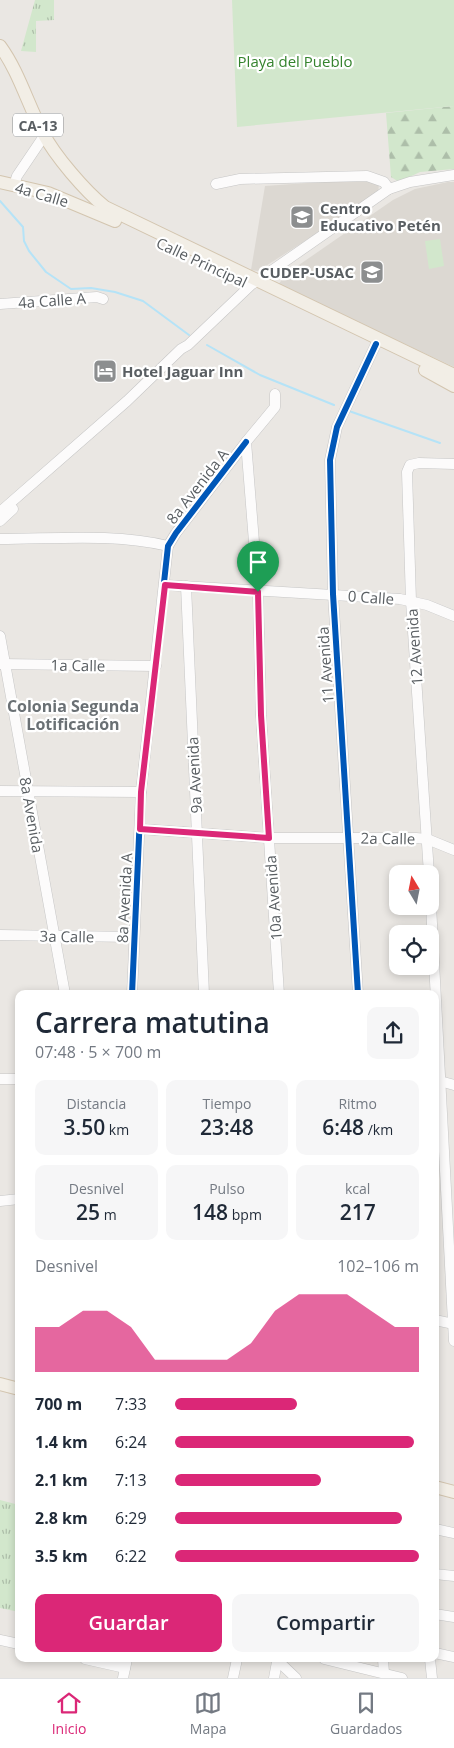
<!DOCTYPE html>
<html lang="es">
<meta charset="utf-8">
<style>
body{margin:0;font-family:"Open Sans",sans-serif;background:#f6f6f7;color:#1f2937;height:100vh;display:flex;flex-direction:column;font-size:19px;white-space:nowrap}
*{box-sizing:border-box;margin:0}
p{font-size:16px;color:#747a83}
.icon{flex:none;width:28px;height:28px;fill:none;stroke:currentColor;stroke-width:2;stroke-linecap:round;stroke-linejoin:round}
.map{position:relative;flex:1;overflow:hidden}
.drawer{position:absolute;left:15px;top:990px;width:424px;height:672px;display:flex;flex-direction:column;background:#fff;border-radius:10px;box-shadow:0 2px 8px #0003}
.drawer>*{flex:none}
.needle{width:32px;rotate:350deg}
.tools{position:absolute;left:389px;top:865px;display:grid;gap:10px}
.tools a{display:grid;place-items:center;width:50px;height:50px;border-radius:10px;background:#fff;box-shadow:0 2px 8px #0003;font-size:25px}
.pin{position:absolute;display:grid;place-items:center;width:42px;height:42px;color:#fff;margin:-51px -21px;border-radius:50% 50% 50% 0;rotate:-45deg;box-shadow:0 0 5px #0007}
.pin .icon{rotate:45deg}
.round{display:grid;place-items:center;flex:none;width:52px;height:52px;border-radius:10px;background:#f6f6f7}
.overview{display:flex;align-items:center;justify-content:space-between;height:85px;padding:0 20px}
h1{font-size:28px;font-weight:600;line-height:38px}
.figures{display:grid;grid-template-columns:repeat(3,1fr);gap:8px;height:85px;padding:5px 20px}
.figures div{display:grid;align-content:center;border-radius:10px;background:#f6f6f7;text-align:center}
.figures b{font-size:21px;font-weight:600}
.figures small{font-size:14px;font-weight:400}
.figures p{font-size:14px}
.chart{height:140px;padding:10px 20px}
.chart p{display:flex;justify-content:space-between}
.chart svg{width:100%;height:90px;margin-top:5px;fill:#db2777;opacity:.7}
.button{display:flex;gap:10px;margin-top:auto;padding:10px 20px}
.button a{flex:1;height:58px;border-radius:10px;background:#db2777;color:#fff;font-size:20px;font-weight:600;line-height:58px;text-align:center}
.button a+a{background:#f6f6f7;color:#1f2937}
ul{padding:0 20px;list-style:none;font-size:16px}
li{display:grid;grid-template-columns:80px 60px 1fr;align-items:center;height:38px}
li i{height:12px;border-radius:6px;background:#db2777}
.tabs{display:flex;justify-content:space-around;align-items:center;height:70px;border-top:1px solid #e0e1e3;background:#fff;font-size:14px;color:#747a83}
.tabs a{display:grid;justify-items:center;gap:2px}
.tabs .selected{color:#db2777}
.map>svg:first-child{display:block}
</style>
<div class="map">
<svg width="454" height="1678" viewBox="0 0 454 1678">
<defs>
<pattern id="grass-tufts" width="24" height="20" patternUnits="userSpaceOnUse" patternTransform="scale(1.25)"><rect width="24" height="20" fill="#d2e7cc"/><path d="M3 7l-1-3M5 7V3M7 7l1-3M15 17l-1-3M17 17v-4M19 17l1-3" fill="none" stroke="#adbea9"/></pattern>
<pattern id="forest-firs" width="22" height="20" patternUnits="userSpaceOnUse" patternTransform="scale(1.25)"><rect width="22" height="20" fill="#d2e7cc"/><path d="M5 1l3.5 6h-7zM16 11l3.5 6h-7z" fill="#adbea9"/></pattern>
</defs>
<rect width="100%" height="100%" fill="#eae7e3"/>
<g fill="#dcd8d2">
<polygon points="363,179 379,184 378,194 258,271 251,270 265,186"/>
<polygon points="448,182 454,182 454,367 278,285 284,277 296,267 393,200 415,189"/>
</g>
<g fill="url(#grass-tufts)">
<polygon points="35,0 54,0 54,20 36,21 36,52 21,51"/>
<polygon points="0,1500 19,1505 19,1612 0,1608"/>
</g>
<polygon fill="url(#forest-firs)" points="454,106 454,169 420,172 399,182 391,177 386,113"/>
<g fill="#d2e7cc">
<polygon points="232,0 454,0 454,106 237,127"/>
<polygon points="440,239 444,266 429,269 425,241"/>
</g>
<g fill="none" stroke-linecap="round" stroke-linejoin="round">
<g stroke="#b5e3f7" stroke-width="2">
<polyline points="0,201 23,227 24,241 29,251 46,272 71,289 91,288 115,292 143,301 189,335"/>
<polyline points="207,345 260,375 334,405"/>
<polyline points="349,411 440,443"/>
</g>
<g stroke="#c6c6c6" stroke-width="11">
<g id="minor">
<polyline points="216,184 240,179 367,176 384,182 389,189"/>
<polyline points="14,185 17,176 44,136"/>
<polyline points="0,304 97,297 103,299"/>
<polyline points="275,394 275,407 246,442 258,592 261,715 279,994"/>
<polyline points="0,512 127,401 181,349 188,345 251,285 389,189 410,182 454,175"/>
<polyline points="0,521 13,509"/>
<path d="M0,539C55,539 114,533 168,546"/>
<polyline points="165,585 400,599 427,605 454,616"/>
<polyline points="186,586 204,994"/>
<polyline points="0,636 65,994"/>
<polyline points="0,664 156,666"/>
<polyline points="0,791 141,792"/>
<polyline points="140,829 269,838 416,838 427,839 454,850"/>
<polyline points="429,874 411,601 407,472 410,465 419,463 454,464"/>
<polyline points="430,886 454,1341"/>
<polyline points="0,935 134,937"/>
<polyline points="132,994 141,792 168,546 176,533 246,442"/>
<polyline points="358,994 333,594 330,460 337,427 376,344"/>
<polyline points="0,1079 19,1079"/>
<polyline points="436,1080 454,1085"/>
<polyline points="0,1201 19,1199"/>
<polyline points="435,1320 454,1324"/>
<polyline points="435,1529 454,1533"/>
<polyline points="435,1574 454,1576"/>
<polyline points="435,1614 454,1617"/>
<polyline points="0,1640 19,1644"/>
<polyline points="435,1653 454,1657"/>
<polyline points="85,1659 125,1668"/>
<polyline points="276,1659 296,1678"/>
<polyline points="324,1659 402,1678"/>
<polyline points="383,1659 384,1673"/>
<polyline points="430,1659 432,1678"/>
<polyline points="123,1678 127,1659"/>
<polyline points="233,1678 237,1659"/>
<polyline points="274,1678 277,1662"/>
</g>
</g>
<g stroke="#d3c5af" stroke-width="14">
<g id="major">
<path d="M0,46C19,72 28,105 43,133C55,156 85,191 105,207L454,375"/>
<polyline points="0,182 48,193 115,221"/>
<polyline points="425,370 454,386"/>
<polyline points="0,1384 19,1389"/>
<polyline points="435,1487 454,1492"/>
</g>
</g>
<use href="#minor" stroke="#fcfbfb" stroke-width="10"/>
<use href="#major" stroke="#f2eee6" stroke-width="12"/>
<g stroke="#fff" stroke-width="9">
<g id="cycleway">
<polyline points="132,994 141,792 168,546 176,533 246,442"/>
<polyline points="358,994 333,594 330,460 337,427 376,344"/>
</g>
</g>
<use href="#cycleway" stroke="#0057b8" stroke-width="6"/>
</g>
<g fill="none" stroke-linecap="round" stroke-linejoin="round">
<g stroke="#fff" stroke-width="10">
<polygon id="route" points="165,585 258,592 261,715 269,838 140,829 141,792"/>
</g>
<use href="#route" stroke="#db2777" stroke-width="6"/>
</g>
<defs>
<g id="school-square" transform="scale(1.25)"><rect x="-9" y="-9" width="18" height="18" rx="4" fill="#8c8e8f" stroke="#fff"/><path d="M0-5L7-2L0 1L-7-2ZM-4 1L0 2.5L4 1V4Q0 6-4 4Z" fill="#fff"/></g>
<g id="university-square" transform="scale(1.25)"><rect x="-9" y="-9" width="18" height="18" rx="4" fill="#8c8e8f" stroke="#fff"/><path d="M0-5L7-2L0 1L-7-2ZM-4 1L0 2.5L4 1V4Q0 6-4 4Z" fill="#fff"/></g>
<g id="hotel-square" transform="scale(1.25)"><rect x="-9" y="-9" width="18" height="18" rx="4" fill="#8c8e8f" stroke="#fff"/><path d="M-6-4.5h1.5V1H6V5H4.5V3h-9V5H-6ZM-4 0a1.8 1.8 0 1 1 3.6 0ZM.5 0V-2.5h3Q6-2.5 6 0Z" fill="#fff"/></g>
</defs>
<g fill-rule="evenodd">
<use href="#school-square" x="302" y="217"/>
<use href="#university-square" x="372" y="272"/>
<use href="#hotel-square" x="105" y="371"/>
</g>
<g text-anchor="middle" dominant-baseline="central" stroke-width="4.5" stroke-linejoin="round" paint-order="stroke">
<rect fill="#fff" stroke="#8b8e91" stroke-width="1" x="13" y="113.5" width="50" height="23" rx="4"/>
<g font-size="14" font-weight="bold" fill="#595e62">
<text x="38" y="125">CA-13</text>
</g>
<g font-size="15" fill="#35832e" stroke="#fff">
<text x="295" y="61">Playa del Pueblo</text>
</g>
<g font-size="15" fill="#595e62" stroke="#fff">
<text transform="translate(42 194) rotate(16)">4a Calle</text>
<text transform="translate(202 262) rotate(25)">Calle Principal</text>
<text transform="translate(52 300) rotate(-4)">4a Calle A</text>
<text transform="translate(197 486) rotate(-52)">8a Avenida A</text>
<text transform="translate(371 597) rotate(4)">0 Calle</text>
<text transform="translate(414 647) rotate(-94)">12 Avenida</text>
<text transform="translate(78 665) rotate(1)">1a Calle</text>
<text transform="translate(325 665) rotate(-94)">11 Avenida</text>
<text transform="translate(194 775) rotate(-93)">9a Avenida</text>
<text transform="translate(32 815) rotate(80)">8a Avenida</text>
<text transform="translate(388 838) rotate(1)">2a Calle</text>
<text transform="translate(124 898) rotate(-87)">8a Avenida A</text>
<text transform="translate(273 898) rotate(-94)">10a Avenida</text>
<text transform="translate(67 936) rotate(1)">3a Calle</text>
</g>
<g font-size="15" font-weight="bold" fill="#595e62" stroke="#fff" text-anchor="start">
<text x="320" y="208">Centro<tspan x="320" dy="17">Educativo Petén</tspan></text>
<text x="354" y="272" text-anchor="end">CUDEP-USAC</text>
<text x="122" y="371">Hotel Jaguar Inn</text>
</g>
<g font-size="16" font-weight="bold" fill="#6a7074" stroke="#fff">
<text x="73" y="706">Colonia Segunda<tspan x="73" dy="18">Lotificación</tspan></text>
</g>
</g>
</svg>
<div class="tools">
<a><svg class="needle" viewBox="-14 -14 28 28"><path d="M0-13l5 13h-10z" fill="#e53935"/><path d="M0 13l5-13h-10z" fill="#747a83"/></svg></a>
<a><svg class="icon" aria-label="locate" viewBox="0 0 24 24"><circle cx="12" cy="12" r="6"/><path d="M12 2v4M12 18v4M2 12h4M18 12h4"/></svg></a>
</div>
<div class="pin" style="left:258px;top:592px;background:#1e9e55"><svg class="icon" aria-label="arrive" viewBox="0 0 24 24"><path d="M6 21V4h12l-3 4 3 4H6"/></svg></div>
<section class="drawer">
<div class="overview"><div><h1>Carrera matutina</h1><p>07:48 · 5 × 700 m</p></div><a class="round"><svg class="icon" aria-label="share" viewBox="0 0 24 24"><path d="M12 15V3M7 8l5-5 5 5M5 13v7h14v-7"/></svg></a></div>
<div class="figures">
<div><p>Distancia</p><b>3.50<small> km</small></b></div>
<div><p>Tiempo</p><b>23:48</b></div>
<div><p>Ritmo</p><b>6:48<small> /km</small></b></div>
</div>
<div class="figures">
<div><p>Desnivel</p><b>25<small> m</small></b></div>
<div><p>Pulso</p><b>148<small> bpm</small></b></div>
<div><p>kcal</p><b>217</b></div>
</div>
<div class="chart"><p><span>Desnivel</span>102–106 m</p>
<svg viewBox="0 0 160 44" preserveAspectRatio="none"><path d="M0 44V22L10 22L20 14L30 14L40 22L50 38L60 38L70 38L80 38L90 30L100 14L110 6L120 6L130 6L140 14L150 22L160 22V44z"/></svg>
</div>
<ul>
<li><b>700 m</b>7:33<i style="width:50%"></i></li>
<li><b>1.4 km</b>6:24<i style="width:98%"></i></li>
<li><b>2.1 km</b>7:13<i style="width:60%"></i></li>
<li><b>2.8 km</b>6:29<i style="width:93%"></i></li>
<li><b>3.5 km</b>6:22<i style="width:100%"></i></li>
</ul>
<div class="button"><a>Guardar</a><a>Compartir</a></div>
</section>
</div>
<nav class="tabs">
<a class="selected"><svg class="icon" aria-label="home" viewBox="0 0 24 24"><path d="M3 11l9-7 9 7M6 9v11h12V9"/></svg>Inicio</a>
<a><svg class="icon" aria-label="map" viewBox="0 0 24 24"><path d="M3 6l6-2 6 2 6-2v14l-6 2-6-2-6 2zM9 4v14M15 6v14"/></svg>Mapa</a>
<a><svg class="icon" aria-label="saved" viewBox="0 0 24 24"><path d="M7 4h10v16l-5-4-5 4z"/></svg>Guardados</a>
</nav>
